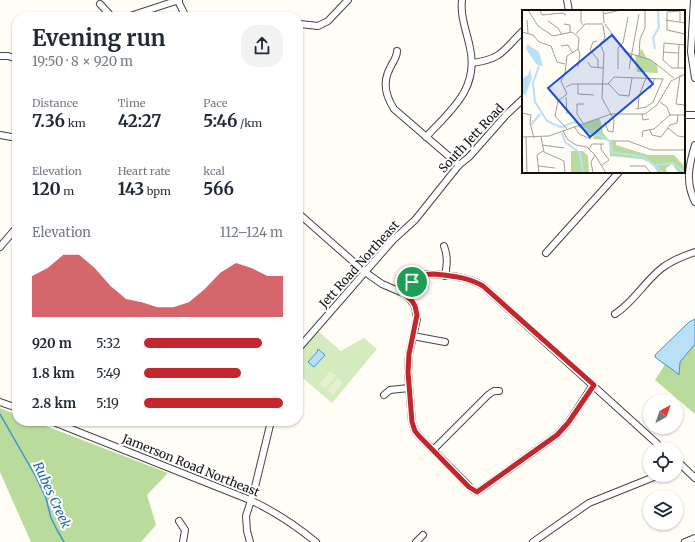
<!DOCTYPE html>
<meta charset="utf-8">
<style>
body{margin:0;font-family:Merriweather,serif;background:#f2f2f3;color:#1f2937;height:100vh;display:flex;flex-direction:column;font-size:15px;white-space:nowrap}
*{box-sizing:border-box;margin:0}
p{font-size:13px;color:#747a83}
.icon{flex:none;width:22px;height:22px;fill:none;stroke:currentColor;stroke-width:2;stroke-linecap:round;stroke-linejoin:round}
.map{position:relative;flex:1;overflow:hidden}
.panel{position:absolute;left:12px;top:12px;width:291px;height:414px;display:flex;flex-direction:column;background:#fff;border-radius:16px;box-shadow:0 1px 3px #0004}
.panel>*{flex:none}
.needle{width:26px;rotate:40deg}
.controls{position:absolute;left:643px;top:394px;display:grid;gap:8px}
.controls a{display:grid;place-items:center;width:40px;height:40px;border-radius:50%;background:#fff;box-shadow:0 1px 3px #0004;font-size:20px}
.pin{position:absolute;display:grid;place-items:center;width:34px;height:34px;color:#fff;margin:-17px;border:2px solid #fff;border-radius:50%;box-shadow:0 1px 4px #0007}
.round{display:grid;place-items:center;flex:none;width:42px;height:42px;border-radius:16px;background:#f2f2f3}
.overview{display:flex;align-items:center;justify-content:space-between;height:68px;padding:0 20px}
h1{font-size:22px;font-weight:700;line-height:30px}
.stats{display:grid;grid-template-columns:repeat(3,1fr);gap:6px;height:68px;padding:4px 20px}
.stats div{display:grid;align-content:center}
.stats b{font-size:17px;font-weight:700}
.stats small{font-size:11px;font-weight:400}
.stats p{font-size:11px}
.chart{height:112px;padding:8px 20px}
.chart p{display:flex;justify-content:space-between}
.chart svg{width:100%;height:72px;margin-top:4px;fill:#c4262e;opacity:.7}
ul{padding:0 20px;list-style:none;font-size:13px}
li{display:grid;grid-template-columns:64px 48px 1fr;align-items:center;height:30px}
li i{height:10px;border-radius:5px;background:#c4262e}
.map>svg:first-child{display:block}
</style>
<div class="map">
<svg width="695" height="542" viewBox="0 0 695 542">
<rect width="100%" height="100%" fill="#fffdf5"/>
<polygon fill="#d5ebbd" points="319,332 341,351 364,338 377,349 332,403 298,374 298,353"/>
<g fill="#b9dc9c">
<polygon points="695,318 695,414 655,380"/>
<polygon points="0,408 17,415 17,421 33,421 168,473 147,495 156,525 141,542 31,542 0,472"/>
</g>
<g fill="#e6f2cf">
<polygon points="330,371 336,376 325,389 320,384"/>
<polygon points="338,378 343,383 333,395 327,390"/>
</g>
<g fill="#b9e0f7" stroke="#3f96cf">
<path d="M695,319V344L680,362L679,375C672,368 663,364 655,357V355L689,322Z"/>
<polygon points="318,349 325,355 314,367 308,362 317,352"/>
</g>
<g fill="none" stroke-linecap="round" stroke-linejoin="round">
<polyline stroke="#3f96cf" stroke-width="1.5" points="0,414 36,477 46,498 51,518 57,530 64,542"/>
<g stroke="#444" stroke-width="8">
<g id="minor">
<polyline points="567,0 569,11"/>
<polyline points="694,0 691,52 695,78"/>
<polyline points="178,1 186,17"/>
<polyline points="100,4 112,17"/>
<polyline points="127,17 179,0"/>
<polyline points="300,24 318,26 328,21 348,0"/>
<path d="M397,51C397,58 393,61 390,68C382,83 386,96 394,109L459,165"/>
<polyline points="0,56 8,56 17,59"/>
<path d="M472,63C503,59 503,50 523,31"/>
<polyline points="684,115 695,115"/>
<polyline points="0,135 17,138"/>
<path d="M426,137C451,110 479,89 470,48C467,32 460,17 462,0"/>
<path d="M695,145C689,165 685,182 695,202"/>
<polyline points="298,213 365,272 382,284 403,293 408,297 415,306 417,319 409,354 408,372 412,422 415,431 419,436 473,490 477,492 480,490 557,435 568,423 593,385"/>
<path d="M444,246C448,257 447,265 445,276"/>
<polyline points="0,247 17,227"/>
<polyline points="546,253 619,172"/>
<path d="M403,293C409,283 416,276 428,274C446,275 467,276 483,286L663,449"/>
<path d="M615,314C634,302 644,282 662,268C671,261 683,256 695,252"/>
<polyline points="413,336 445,342"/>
<polyline points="298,349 393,240 415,220 459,165 469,157 506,115 523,99"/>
<polyline points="384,395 390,390 409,388"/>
<polyline points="0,402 17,408"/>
<path d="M51,421L250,500C274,511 295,525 316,542"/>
<polyline points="433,450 488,395 494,391 499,391"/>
<polyline points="676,460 695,478"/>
<polyline points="179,521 185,530 183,542"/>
<polyline points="250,542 247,531 246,516 254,491 271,421"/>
<polyline points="416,542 423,535"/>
<polyline points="533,542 589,503 659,475"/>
<polyline points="685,542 695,538"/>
</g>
</g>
<use href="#minor" stroke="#fff" stroke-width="6"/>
</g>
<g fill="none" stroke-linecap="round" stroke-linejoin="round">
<g stroke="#fff" stroke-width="8">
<path id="route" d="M434,274C452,276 468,277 483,286L594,385L568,423L557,435L477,492L469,487L419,436L415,431L412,422L408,372L409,354L417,315L415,306L412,301L403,293C411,279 419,274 434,274Z"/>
</g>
<use href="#route" stroke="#c4262e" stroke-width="5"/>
</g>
<g text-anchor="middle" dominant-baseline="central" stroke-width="4" stroke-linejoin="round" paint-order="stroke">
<g font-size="12" fill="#111" stroke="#fff">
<text transform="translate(471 138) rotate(-47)">South Jett Road</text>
<text transform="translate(359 264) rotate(-48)">Jett Road Northeast</text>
<text transform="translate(191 465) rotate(22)">Jamerson Road Northeast</text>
</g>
<g font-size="13" font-style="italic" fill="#1768a6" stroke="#fff">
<text transform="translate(52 495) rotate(65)">Rubes Creek</text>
</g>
</g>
<g transform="translate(522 10)">
<rect width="163" height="163" fill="#fffdf5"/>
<path d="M119,38L124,47L135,54L136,63L115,62L113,45H117ZM78,108L81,123L87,130H94V135L126,145H152L163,157V163H157L150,154L144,158L145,163H136L131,154L120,149L88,146L87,130L71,129L72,126L55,116ZM49,141H61L66,146L67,163H49Z" fill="#b9dc9c"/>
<path d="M5,34L17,42L21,56L15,55L4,39ZM8,59L10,68L3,86L0,82V69L6,65Z" fill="#b9e0f7"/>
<path fill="none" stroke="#b9e0f7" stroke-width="2" d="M133,39L131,28L137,17L136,0M17,56L11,73L13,92L25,111L38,117L44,116M9,115L18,104M44,115L52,112L57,114M58,116L88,131L90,142L122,147L141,163M40,123L43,132L58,143L61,163M0,148V163M134,155L150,153L163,162"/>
<path fill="none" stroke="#a09f9a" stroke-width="1" d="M6,0L16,16L31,26L50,22L57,28L56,39L45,46L43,63L39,71L45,84L36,91L33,106L45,119M18,0L20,5L40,3L44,5M59,0V12L61,15M81,0L82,13M81,4L99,0M5,10L6,23M144,10L163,13M26,11L36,18L40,25M158,12V1L145,2V20L163,24M42,14L48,15V22M83,14L103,42L129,50L152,68M81,15L83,28L78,34L82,43L80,88L92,110L91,122L86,121L83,112M0,22L11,25L17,32L29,36L35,52L43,54M54,24L63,14H81M75,31L71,32L68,40L76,50V58M163,35L142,33L141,50L150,58H163M39,36L46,35L50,42M141,42L156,43M117,46L118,29L123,18V0M66,52L69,57L81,58M56,57L58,44L56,39M156,58L157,34M96,59V38L101,33L106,7M107,59L117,4M158,65L154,94L163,95M56,74V84L72,85M86,74L92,67L141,69L131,92L124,97L114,99M44,77L50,74H87L97,85L107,86L110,68M128,79L133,68M44,87L45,104M138,92L145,97L148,105M116,99L117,86L124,68M0,103L9,105L8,113L12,128M120,104L121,110L127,109M61,113L55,104V94H62M52,116L57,124L69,129M146,118L156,126L163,127M128,120L130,125L139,127L148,115L155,113L156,105M41,121L45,129L54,135L65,137L73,145L84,163M0,127L27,126L89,104H123L135,95L149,71L163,64M4,127L5,163M19,127L22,142L42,151L43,163M120,127L121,121L132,119L148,105H163M94,131H106L130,140H163M79,134V139L87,150L80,155M20,135L42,138M67,139L70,134H82M16,156L33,158M108,156H123L129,163M17,163L15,145L21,141M71,163L69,152L73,145"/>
<path fill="#1d4ed8" fill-opacity="0.15" stroke="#1d4ed8" stroke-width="2" d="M90,25L131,74L68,127L26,78Z"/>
<rect width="163" height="163" fill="none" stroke="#111" stroke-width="2"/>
</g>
</svg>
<div class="controls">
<a><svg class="needle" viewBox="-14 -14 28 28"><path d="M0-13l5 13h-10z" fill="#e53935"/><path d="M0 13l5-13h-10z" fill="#747a83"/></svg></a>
<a><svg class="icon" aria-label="locate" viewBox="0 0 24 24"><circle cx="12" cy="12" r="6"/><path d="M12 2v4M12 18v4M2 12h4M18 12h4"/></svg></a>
<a><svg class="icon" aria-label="layers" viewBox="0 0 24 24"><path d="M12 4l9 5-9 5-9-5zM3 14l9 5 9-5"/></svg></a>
</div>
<div class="pin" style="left:412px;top:282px;background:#1e9e55"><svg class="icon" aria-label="arrive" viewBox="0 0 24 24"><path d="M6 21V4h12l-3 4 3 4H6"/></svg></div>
<section class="panel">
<div class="overview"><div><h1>Evening run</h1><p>19:50 · 8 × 920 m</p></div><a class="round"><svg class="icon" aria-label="share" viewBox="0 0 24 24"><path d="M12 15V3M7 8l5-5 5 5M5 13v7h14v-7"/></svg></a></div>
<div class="stats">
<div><p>Distance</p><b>7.36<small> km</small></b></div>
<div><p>Time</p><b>42:27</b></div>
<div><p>Pace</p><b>5:46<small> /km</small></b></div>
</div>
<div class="stats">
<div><p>Elevation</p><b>120<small> m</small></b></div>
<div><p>Heart rate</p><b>143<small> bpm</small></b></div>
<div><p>kcal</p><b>566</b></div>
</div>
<div class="chart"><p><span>Elevation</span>112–124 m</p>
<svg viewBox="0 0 160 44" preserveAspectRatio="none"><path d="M0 44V19L10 14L20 6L30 6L40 14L50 25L60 33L70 35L80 38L90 38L100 35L110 27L120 17L130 11L140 14L150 19L160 19V44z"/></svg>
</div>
<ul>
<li><b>920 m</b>5:32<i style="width:85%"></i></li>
<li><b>1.8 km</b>5:49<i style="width:70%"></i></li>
<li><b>2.8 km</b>5:19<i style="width:100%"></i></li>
</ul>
</section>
</div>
